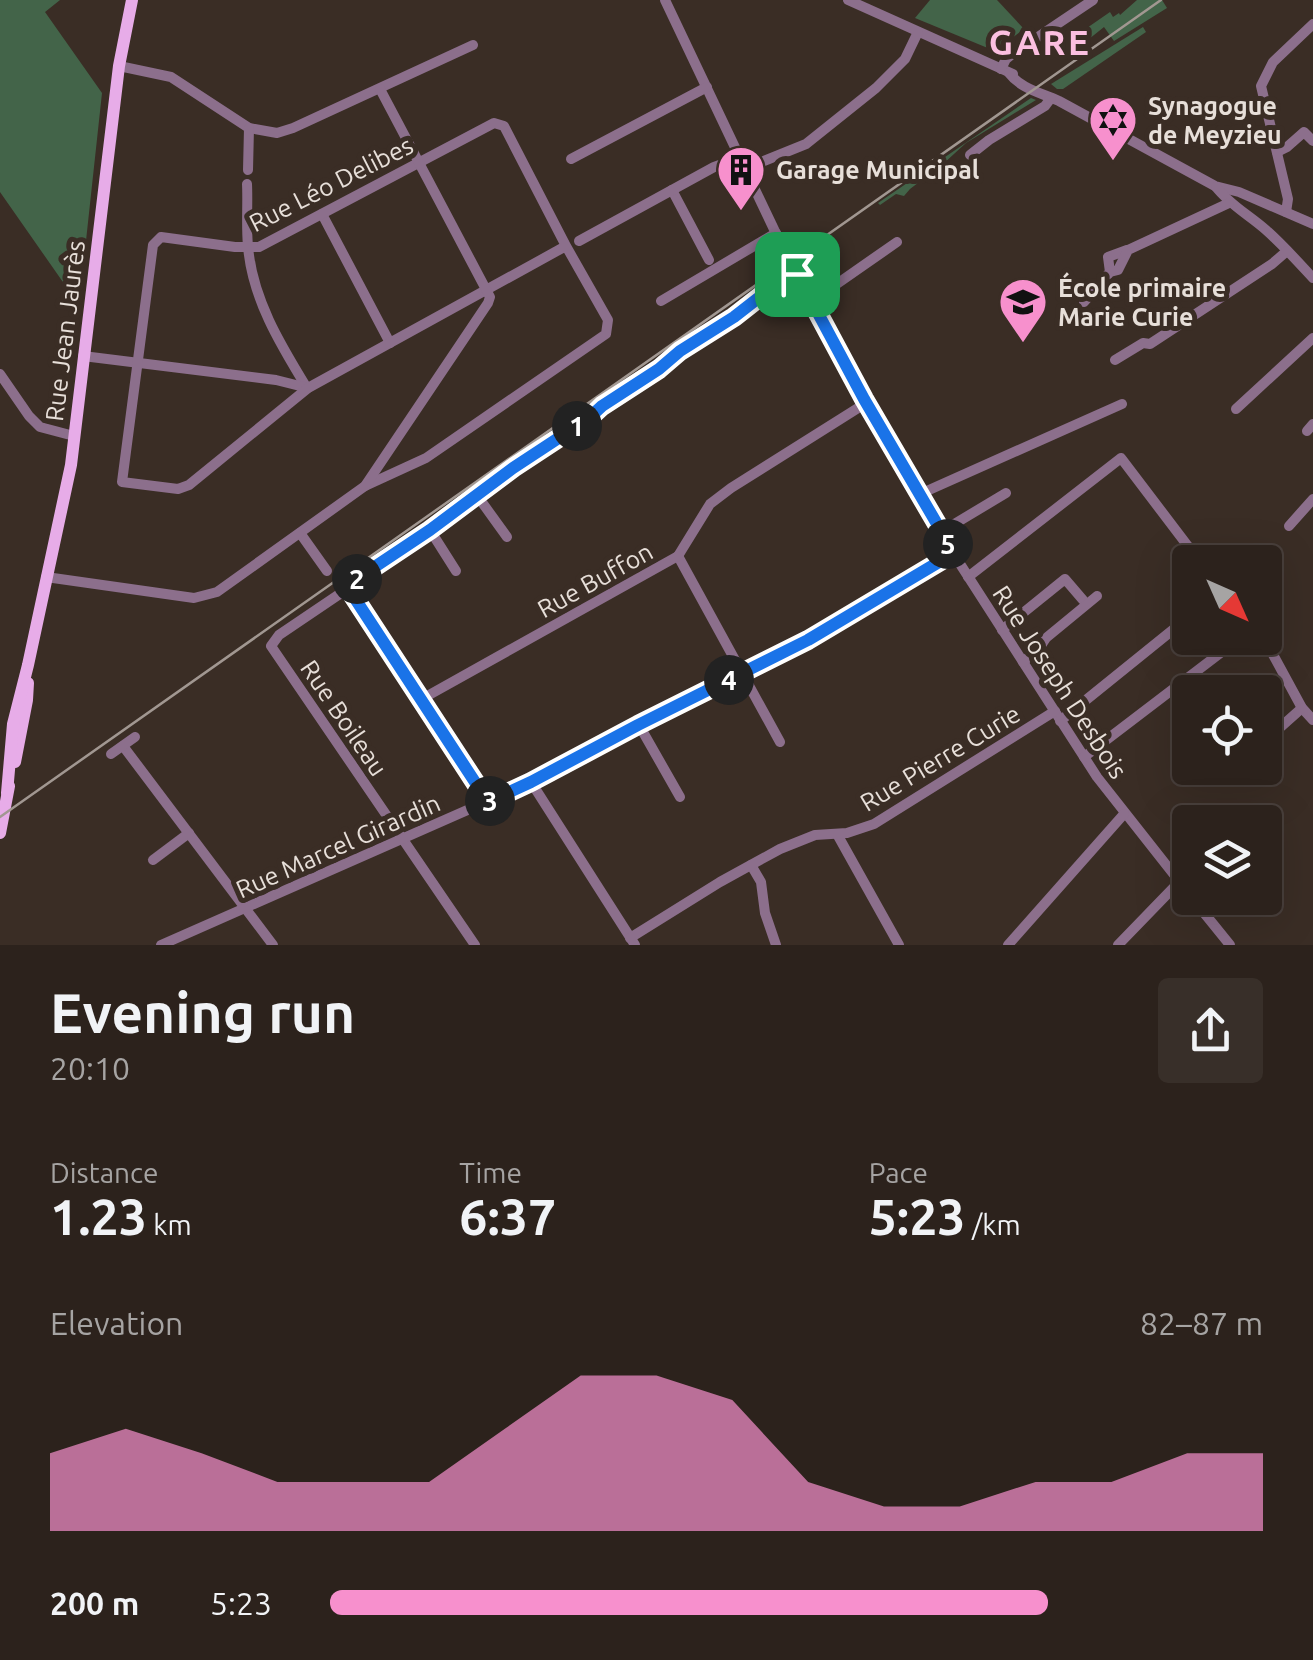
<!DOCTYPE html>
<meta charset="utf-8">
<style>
body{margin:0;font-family:Ubuntu,sans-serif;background:#382f29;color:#f1f3f6;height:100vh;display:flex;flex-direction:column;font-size:38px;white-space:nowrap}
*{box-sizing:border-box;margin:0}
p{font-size:32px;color:#a6a4a3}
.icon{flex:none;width:55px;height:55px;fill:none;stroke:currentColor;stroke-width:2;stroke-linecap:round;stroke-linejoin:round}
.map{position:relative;height:945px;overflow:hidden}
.drawer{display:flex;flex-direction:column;background:#2c221c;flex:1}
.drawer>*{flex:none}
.needle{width:65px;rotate:135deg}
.controls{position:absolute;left:1172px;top:545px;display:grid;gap:20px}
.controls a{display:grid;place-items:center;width:110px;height:110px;border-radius:10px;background:#2c221c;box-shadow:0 10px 40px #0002,0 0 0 2px #483f3b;font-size:50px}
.pin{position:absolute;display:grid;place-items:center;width:85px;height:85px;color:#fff;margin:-42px;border-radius:20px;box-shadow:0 5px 15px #0006}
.km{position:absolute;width:50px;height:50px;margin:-25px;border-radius:50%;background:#222;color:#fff;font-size:28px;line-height:50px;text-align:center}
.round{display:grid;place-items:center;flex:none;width:105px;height:105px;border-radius:10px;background:#382f29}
.headline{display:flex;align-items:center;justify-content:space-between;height:170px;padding:0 50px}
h1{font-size:55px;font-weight:700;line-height:75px}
.figures{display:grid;grid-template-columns:repeat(3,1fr);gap:15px;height:170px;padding:10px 50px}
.figures div{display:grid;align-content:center}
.figures b{font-size:50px;font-weight:700}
.figures small{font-size:28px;font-weight:400}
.figures p{font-size:28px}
.chart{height:280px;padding:20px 50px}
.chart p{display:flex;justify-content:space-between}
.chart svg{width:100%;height:180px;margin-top:10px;fill:#f790cd;opacity:.7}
ul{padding:0 50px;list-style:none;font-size:32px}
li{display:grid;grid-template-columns:160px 120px 1fr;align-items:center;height:75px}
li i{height:25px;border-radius:12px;background:#f790cd}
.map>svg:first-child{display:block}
</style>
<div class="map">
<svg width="1313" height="945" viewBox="0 0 1313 945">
<rect width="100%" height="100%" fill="#3a2d25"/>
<g fill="#436449">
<polygon points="0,0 60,0 45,12 102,93 81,287 65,285 0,192"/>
<polygon points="930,0 997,0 1024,29 995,51 915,18"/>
<polygon points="1137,0 1162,0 1167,8 1114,41 1104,27 1089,39 1084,30 1110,12 1113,17 1119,13 1120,15"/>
<polygon points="1143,27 1146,32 1063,89 1057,89 1051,84"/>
<polygon points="1031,98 1036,100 966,143 943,164 910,189 904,196 896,194 880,205 878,203"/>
</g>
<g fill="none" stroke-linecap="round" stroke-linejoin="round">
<g stroke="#8c6f8c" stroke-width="10">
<polyline points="665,0 780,242 864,399 953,553 1097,777 1190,895"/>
<polyline points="848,0 1013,74"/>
<polyline points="119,66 171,77 249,128 277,133 293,128 473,45"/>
<polyline points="1001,69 1006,59 1011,55 1093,0"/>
<path d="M1009,73C1021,89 1042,93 1059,101L1215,186L1239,192L1313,224"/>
<polyline points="1277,152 1287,147 1304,132 1313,141"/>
<polyline points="970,155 989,140 1045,106 1051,98"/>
<polyline points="571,159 707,87"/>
<polyline points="744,169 806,144 876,88 905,59 918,32"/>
<polyline points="248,170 249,128"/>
<path d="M247,184C248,204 246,225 248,246C252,298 280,344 307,388"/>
<path d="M1216,187C1230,205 1249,215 1266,230C1283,245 1298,262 1313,278"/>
<polyline points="672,190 709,260"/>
<polyline points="1286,212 1288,199 1261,86 1273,62 1313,24"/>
<polyline points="322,214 390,343"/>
<polyline points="579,241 714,167 739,158"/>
<polyline points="1110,272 1108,257 1127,250"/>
<polyline points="661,301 776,233"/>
<polyline points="811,302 897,242"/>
<polyline points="1084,302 1110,272 1118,270 1128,250 1229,203"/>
<polyline points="83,356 276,380 308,388"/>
<polyline points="1115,360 1143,343 1150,344 1272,264 1287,251"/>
<polyline points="0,374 29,416 40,427 74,436"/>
<polyline points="1236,409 1313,338"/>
<polyline points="1307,431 1313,424"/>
<polyline points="365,486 426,458 606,334 608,320 566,246 504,126 494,123 259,247 235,247 161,237 153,245 122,482 178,489 189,485 308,388 566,246"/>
<polyline points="476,494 507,537"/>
<polyline points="920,494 1122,404"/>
<polyline points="1289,526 1313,499"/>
<polyline points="430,530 456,571"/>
<polyline points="941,532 1006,493"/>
<polyline points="300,533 327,571"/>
<polyline points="678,556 780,742"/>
<polyline points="46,577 194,598 217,592 365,486 488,303 490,297 380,89"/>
<polyline points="968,577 1121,458 1200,562"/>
<polyline points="350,587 279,635 271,646 475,945"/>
<polyline points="1002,630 1065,579 1083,600"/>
<polyline points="1264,638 1302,708 1313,720"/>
<polyline points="1023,662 1040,647 1046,638 1097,596"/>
<polyline points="420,700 678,556 710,504 731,488 866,403"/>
<polyline points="1060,721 1190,616"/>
<polyline points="639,725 680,797"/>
<polyline points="1265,741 1302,708"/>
<polyline points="123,746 273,945"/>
<polyline points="111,754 135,737"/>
<polyline points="1084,757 1240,638"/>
<polyline points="531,782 635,945"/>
<polyline points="488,802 352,594 350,587 367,571 430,530 513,468 537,455 589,418 624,391 659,369 680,351 734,317 770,289 797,274"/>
<polyline points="837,834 899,945"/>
<polyline points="153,860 189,833"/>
<polyline points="751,865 761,882 765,913 776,945"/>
<polyline points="1192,898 1230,945"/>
<polyline points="630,938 720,882 780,849 815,835 847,833 874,824 1055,711"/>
<polyline points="161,945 531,782 808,640 953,553"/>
<polyline points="1008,945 1124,814"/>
<polyline points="1118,945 1179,882"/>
</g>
<g stroke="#e7ace8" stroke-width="12">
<polyline points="15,762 27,700 28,683"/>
<polyline points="7,793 13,724 28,665 71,465 119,66 132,0"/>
<polyline points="0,833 9,786"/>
</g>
<polyline stroke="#a19791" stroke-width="2.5" points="0,817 1161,0"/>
</g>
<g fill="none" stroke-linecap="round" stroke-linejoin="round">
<g stroke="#fff" stroke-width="20">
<polygon id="route" points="797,274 864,399 954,553 808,640 638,725 531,782 488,802 352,594 350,587 367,572 430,530 513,468 589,418 602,406 659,369 680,351 734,317 770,289"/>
</g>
<use href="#route" stroke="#1a73e8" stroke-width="12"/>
</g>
<defs>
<g id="synagogue-pin" transform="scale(2.5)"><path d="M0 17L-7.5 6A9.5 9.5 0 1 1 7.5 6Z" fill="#f790cd" stroke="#3a2d25"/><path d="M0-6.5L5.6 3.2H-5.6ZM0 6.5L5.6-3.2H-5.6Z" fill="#111"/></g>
<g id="building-pin" transform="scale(2.5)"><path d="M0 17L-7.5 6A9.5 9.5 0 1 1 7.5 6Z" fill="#f790cd" stroke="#3a2d25"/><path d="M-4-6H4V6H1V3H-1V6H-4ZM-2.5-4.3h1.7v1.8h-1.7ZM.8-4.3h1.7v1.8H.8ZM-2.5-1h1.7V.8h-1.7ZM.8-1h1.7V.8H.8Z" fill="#111"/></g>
<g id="school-pin" transform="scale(2.5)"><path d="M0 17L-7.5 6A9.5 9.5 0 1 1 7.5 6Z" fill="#f790cd" stroke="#3a2d25"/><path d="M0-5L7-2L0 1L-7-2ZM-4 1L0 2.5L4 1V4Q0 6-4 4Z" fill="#111"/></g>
</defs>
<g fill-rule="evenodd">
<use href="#synagogue-pin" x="1113" y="120"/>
<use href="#building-pin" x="741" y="170"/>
<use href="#school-pin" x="1023" y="302"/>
</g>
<g text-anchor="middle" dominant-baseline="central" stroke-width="10" stroke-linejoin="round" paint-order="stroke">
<g font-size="25" font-weight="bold" fill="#e7dfd9" stroke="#3a2d25" text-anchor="start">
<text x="1148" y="106">Synagogue<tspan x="1148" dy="29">de Meyzieu</tspan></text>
<text x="776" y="170">Garage Municipal</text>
<text x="1058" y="288">École primaire<tspan x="1058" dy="29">Marie Curie</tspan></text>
</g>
<g font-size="25" fill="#e7dfd9" stroke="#3a2d25">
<text transform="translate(331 184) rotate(-27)">Rue Léo Delibes</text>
<text transform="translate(65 331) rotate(-83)">Rue Jean Jaurès</text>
<text transform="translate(595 580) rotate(-29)">Rue Buffon</text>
<text transform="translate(1060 682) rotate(57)">Rue Joseph Desbois</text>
<text transform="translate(344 718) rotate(56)">Rue Boileau</text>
<text transform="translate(940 758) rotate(-31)">Rue Pierre Curie</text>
<text transform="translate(338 846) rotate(-24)">Rue Marcel Girardin</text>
</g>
<g font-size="35" font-weight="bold" letter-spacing="2.5" fill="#fbbfe0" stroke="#3a2d25">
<text x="1040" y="42">GARE</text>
</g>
</g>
</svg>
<div class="controls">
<a><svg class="needle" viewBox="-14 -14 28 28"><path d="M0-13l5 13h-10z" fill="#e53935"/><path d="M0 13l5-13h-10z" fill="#a6a4a3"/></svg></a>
<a><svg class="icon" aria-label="locate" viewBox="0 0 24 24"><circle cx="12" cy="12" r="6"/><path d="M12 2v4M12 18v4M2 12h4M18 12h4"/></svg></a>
<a><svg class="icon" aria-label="layers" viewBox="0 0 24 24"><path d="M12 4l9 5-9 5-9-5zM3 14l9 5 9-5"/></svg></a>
</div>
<div class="pin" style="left:797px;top:274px;background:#1e9e55"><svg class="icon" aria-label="arrive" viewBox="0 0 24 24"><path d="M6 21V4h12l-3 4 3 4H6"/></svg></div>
<b class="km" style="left:577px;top:426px">1</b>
<b class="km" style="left:357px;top:579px">2</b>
<b class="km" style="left:490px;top:801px">3</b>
<b class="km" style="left:729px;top:680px">4</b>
<b class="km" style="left:948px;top:544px">5</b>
</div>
<section class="drawer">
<div class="headline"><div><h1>Evening run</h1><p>20:10</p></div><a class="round"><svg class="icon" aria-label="share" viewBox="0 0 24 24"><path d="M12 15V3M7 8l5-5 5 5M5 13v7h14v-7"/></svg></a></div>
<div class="figures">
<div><p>Distance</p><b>1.23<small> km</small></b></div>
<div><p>Time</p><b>6:37</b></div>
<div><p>Pace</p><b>5:23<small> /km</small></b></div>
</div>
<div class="chart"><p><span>Elevation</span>82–87 m</p>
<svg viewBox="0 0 160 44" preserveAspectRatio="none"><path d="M0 44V25L10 19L20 25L30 32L40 32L50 32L60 19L70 6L80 6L90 12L100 32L110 38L120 38L130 32L140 32L150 25L160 25V44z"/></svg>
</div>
<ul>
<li><b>200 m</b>5:23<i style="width:77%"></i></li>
</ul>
</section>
